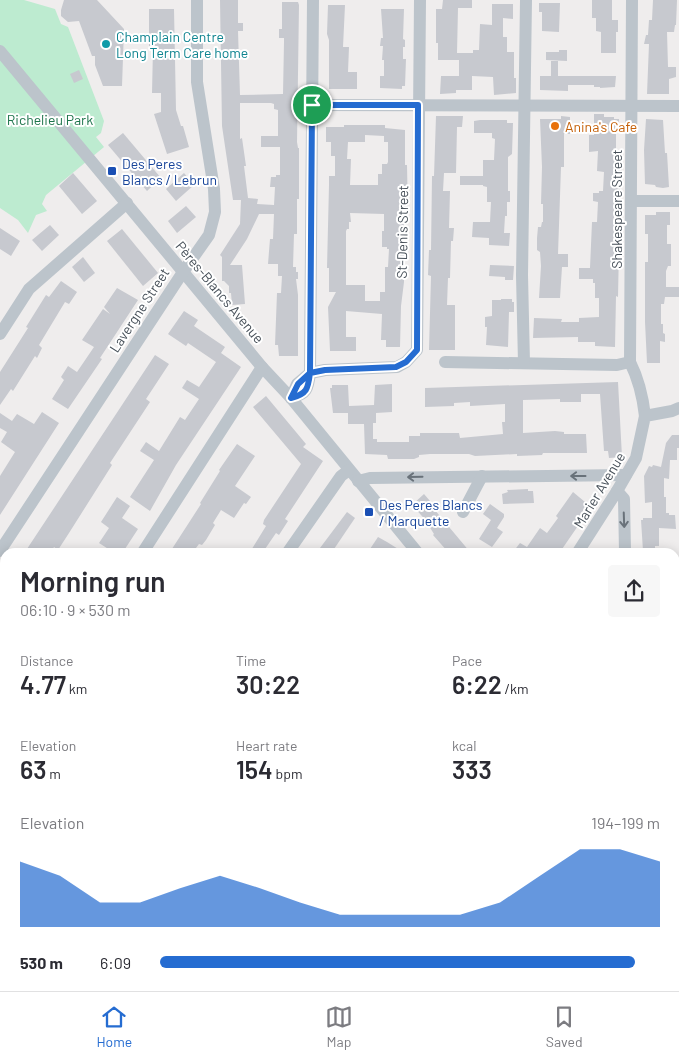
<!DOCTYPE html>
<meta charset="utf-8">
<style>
body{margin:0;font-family:Barlow,sans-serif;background:#f7f7f7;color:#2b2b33;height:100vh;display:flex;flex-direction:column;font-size:19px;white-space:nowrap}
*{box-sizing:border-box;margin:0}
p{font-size:16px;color:#7c7c81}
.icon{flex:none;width:28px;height:28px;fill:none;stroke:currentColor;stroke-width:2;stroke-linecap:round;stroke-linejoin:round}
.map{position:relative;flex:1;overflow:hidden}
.side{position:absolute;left:0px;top:548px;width:680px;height:444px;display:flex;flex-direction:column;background:#fff;border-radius:15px 15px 0 0;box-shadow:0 2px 12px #0003}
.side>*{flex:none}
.pin{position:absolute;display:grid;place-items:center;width:42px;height:42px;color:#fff;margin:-21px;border:2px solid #fff;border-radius:50%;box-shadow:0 1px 5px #0007}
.round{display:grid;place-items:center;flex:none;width:52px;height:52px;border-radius:5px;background:#f7f7f7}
.headline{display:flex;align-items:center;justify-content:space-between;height:85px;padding:0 20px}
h1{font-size:28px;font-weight:600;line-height:38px}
.figures{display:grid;grid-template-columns:repeat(3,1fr);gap:8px;height:85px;padding:5px 20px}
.figures div{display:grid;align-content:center}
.figures b{font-size:25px;font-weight:600}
.figures small{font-size:14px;font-weight:400}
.figures p{font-size:14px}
.chart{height:140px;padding:10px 20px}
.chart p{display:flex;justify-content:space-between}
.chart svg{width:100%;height:90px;margin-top:5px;fill:#256cd1;opacity:.7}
ul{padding:0 20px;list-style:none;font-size:16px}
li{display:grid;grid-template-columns:80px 60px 1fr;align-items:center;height:38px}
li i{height:12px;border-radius:6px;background:#256cd1}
.tabs{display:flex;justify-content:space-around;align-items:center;height:70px;border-top:1px solid #e1e1e2;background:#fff;font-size:14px;color:#7c7c81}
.tabs a{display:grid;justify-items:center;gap:2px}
.tabs .active{color:#256cd1}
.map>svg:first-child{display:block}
</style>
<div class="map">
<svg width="679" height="991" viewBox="0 0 679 991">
<rect width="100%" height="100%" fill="#efeded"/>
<g fill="#bdebd0">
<polygon points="0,0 24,0 55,9 61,24 68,27 104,121 101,133 96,137 104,147 46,195 42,204 47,211 36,215 28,233 18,220 0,208"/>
<polygon points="21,986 133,986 130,991 18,991"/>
</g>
<g fill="#c7c9cf" fill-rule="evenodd">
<polygon points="64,0 97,0 124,29 122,86 103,86 95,65 95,56 92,56 79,21 68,22 61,16 61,10"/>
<path d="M220,0H238V23H243V31H238L240,95L283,94L284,42V38H279V29H282V2H298L299,5L297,142L298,148H299V199H297V234H294L293,267H296V272H298V279H296L298,295V356H279L278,345H275L277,293H281L282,276H278V264H268L270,239H273L274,214H259L247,239L230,265H242L245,304L232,305L231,293H229V286L224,281H222V257L220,255L240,224L241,200H233L222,126ZM240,103H271L274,104V109L278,110V136H261V147H280V175H276V177H271L270,187H275L274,205L257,204L258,199L248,198L244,166H246L242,138L240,139Z"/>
<polygon points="443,0 472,0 472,8 458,8 457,53 473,53 473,50 479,50 480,24 492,25 492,4 513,4 513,19 503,18 503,37 507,37 507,52 514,52 514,78 516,78 516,93 494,95 493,77 472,76 472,90 456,90 456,93 440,94 441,76 459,76 459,60 438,60 438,43 436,43 436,9 442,9"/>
<polygon points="592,0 612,0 612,20 618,20 618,32 616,32 616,53 601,53 601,32 596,31 596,18 592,18"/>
<polygon points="653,0 677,0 676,25 675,25 674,32 667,32 668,67 676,67 676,77 669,79 669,94 647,94 649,44 644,44 646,35 648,35 649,20 652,20"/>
<polygon points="539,3 560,3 559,32 542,31 542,12 539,12"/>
<polygon points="328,5 345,5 343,47 349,47 348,72 357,72 357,89 329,89 329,40 327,34"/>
<polygon points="149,9 174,9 176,110 181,126 183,126 189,147 167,154 154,114 161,112 161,93 152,93 153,48 149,48"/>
<polygon points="381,9 404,9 403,39 405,40 405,47 403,47 403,59 406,59 405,86 402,86 402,89 380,88 380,76 384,76 384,60 382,60 383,46 380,46 381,38 383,38"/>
<polygon points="559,50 567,50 567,61 546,60 546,52 559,52"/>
<polygon points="551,61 558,61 558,76 616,76 615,87 600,88 600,87 594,87 594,85 568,85 568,91 540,90 540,76 551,76"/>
<polygon points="79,70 83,79 74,83 70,74"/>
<polygon points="594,114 604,114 604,117 614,117 614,119 619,119 619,133 616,133 616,158 620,159 620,164 622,164 622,172 618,204 614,205 614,222 617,223 616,238 619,238 619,248 618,297 616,296 615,347 595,346 595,342 578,342 578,337 533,338 534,318 562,319 561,322 579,322 579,318 599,317 599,298 595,298 595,283 593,283 593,279 579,279 579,268 590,268 592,222 597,222 598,202 593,201 593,193 599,193 599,191 603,191 604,172 597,171 598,151 589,152 589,135 594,135"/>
<polygon points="436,116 463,116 462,127 457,127 456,173 444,173 443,191 450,191 449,228 454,228 453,241 451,241 450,278 448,278 447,305 455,305 455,350 429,350 431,276 428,275 429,250 431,250 432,176 434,176"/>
<polygon points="561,116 570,117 570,134 564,134 564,167 561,167 558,254 568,254 568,267 562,267 560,298 539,298 541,266 540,252 537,250 537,238 538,227 541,227 542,222 543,222 543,204 541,204 542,167 540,119 561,119"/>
<polygon points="646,119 663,120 665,153 667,153 669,187 663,188 656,187 655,185 645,184 644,150"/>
<polygon points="480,120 507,120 507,123 513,123 512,154 508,157 508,191 510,191 510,202 507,202 507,216 505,216 504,233 510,233 509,246 489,245 489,238 472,237 473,222 490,222 491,202 487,202 487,187 483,186 483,185 460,185 460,176 483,176 483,160 494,160 495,139 492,138 492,133 474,133 474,121"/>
<path d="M344,125H385V128L405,130V165H407L408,216H404V282L401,306L400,347H386V340H381L382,314L346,311V337H356V351H330L328,307L336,292H329V268H327L329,185V176H335V156H331V142H326V127H344ZM365,135L384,136V142H388V162L387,164H382V174H378V185H350L351,159H347L348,142H365ZM350,213L384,214V231H382V247H387V249H389L388,267H385V292H380V301H365V285H346V231L347,229H349V222H351Z"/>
<polygon points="123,133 161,178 147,191 108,145"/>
<polygon points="73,173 97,201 82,214 59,186"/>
<polygon points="184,173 194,185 176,201 166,189"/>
<polygon points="186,206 196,217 177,233 168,221"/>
<polygon points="656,212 670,212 670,225 667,225 667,244 671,244 671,266 668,266 666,271 666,287 679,287 679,297 665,297 664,304 661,304 661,324 663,324 663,333 665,334 665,342 660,341 660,363 647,363 645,322 645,262 648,262 648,234 645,234 645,215 656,215"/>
<polygon points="50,225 59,235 42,251 32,240"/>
<polygon points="0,228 20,241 11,256 0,249"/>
<polygon points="122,229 158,273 143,286 107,241"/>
<polygon points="83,257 95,273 84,282 72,267"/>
<polygon points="490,265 514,266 513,280 505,280 505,277 489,276"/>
<polygon points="61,281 77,292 69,304 65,302 39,345 42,348 37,358 35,356 13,391 11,389 0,405 0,372 28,328 26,327 46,295 49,297"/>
<polygon points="117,288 138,300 100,358 102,359 68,409 52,399 64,380 61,377 68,366 77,372 94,347 82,340 103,309 110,314 104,307"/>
<polygon points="501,299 512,299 512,302 514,302 514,312 509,312 508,347 486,345 487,327 485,327 485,317 492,316 492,300 501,300"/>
<polygon points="184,311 198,320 194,326 225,347 221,353 241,367 176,465 150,511 130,497 154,460 140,451 146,442 159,451 180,417 185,420 199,399 182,388 187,380 199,387 216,362 188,343 186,346 168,334"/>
<polygon points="155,355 169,364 146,399 150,402 110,463 112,465 69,533 58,550 54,547 51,552 25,552"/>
<polygon points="618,382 622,457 609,458 608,451 604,451 600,394 581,394 581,402 560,402 560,399 523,400 523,433 555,431 564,432 564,434 586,434 587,453 543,453 542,455 517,456 517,454 475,456 469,454 430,454 419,455 419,457 414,459 388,459 387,455 365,454 364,424 348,424 348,413 333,413 330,388 332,388 332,385 348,385 349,406 374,405 375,385 392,384 392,412 376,413 376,423 373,423 373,439 377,439 377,442 409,442 409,436 420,436 420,433 459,433 460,438 503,434 502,422 505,422 505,404 470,406 470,402 454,403 454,406 425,407 425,388"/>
<polygon points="266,396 306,444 303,447 323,461 285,519 288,521 279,535 276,533 263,552 250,552 266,526 263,524 264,520 301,464 253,407"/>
<polygon points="42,412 59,423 0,515 0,476 15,452 1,442 7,432 0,428 0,413 12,421 17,414 34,424"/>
<polygon points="672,435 679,435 679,448 677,448 677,460 670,460 669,479 664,478 664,497 666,497 666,513 669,513 669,515 675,515 676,529 659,528 659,546 655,546 655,551 643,551 641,520 643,520 643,518 652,518 652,502 645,503 644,476 649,466 652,467 653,465 661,467 666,443"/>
<polygon points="237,444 255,456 235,486 251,497 246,504 244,503 234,518 221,510 213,523 215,525 206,540 202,545 199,544 193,552 170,552 201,504 200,503 220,471 219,470"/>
<polygon points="528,489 528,491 533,491 534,503 503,504 502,494 508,492 507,490"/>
<polygon points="573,492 591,507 560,552 513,552 520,543 527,547 540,528 547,533 558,518 556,516"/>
<polygon points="424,494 436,508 434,509 470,552 448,552 433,535 434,534 429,526 430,525 412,505"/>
<polygon points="117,497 130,506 122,518 138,529 123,552 113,552 99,543 109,528 101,522"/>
<polygon points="490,504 504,514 504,517 497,528 503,532 492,547 479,539 491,520 483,514"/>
<polygon points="347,512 355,518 332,552 317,552"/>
<polygon points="378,537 387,542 403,552 376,552 370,549"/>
</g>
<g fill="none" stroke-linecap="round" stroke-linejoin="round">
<g stroke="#bcc4cb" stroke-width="12">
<path d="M632,0L630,362C638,378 643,398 645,416"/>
<polyline points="0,51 262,367 291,398 417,552"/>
<polyline points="312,105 679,106"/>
<polyline points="632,201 679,201"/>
<polyline points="0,334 29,289 127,203"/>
<polyline points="445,362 617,365 630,362"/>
<polyline points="524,363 522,275 526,0"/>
<polyline points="310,373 325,370 397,367 406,362 417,350 420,0"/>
<path d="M291,398C307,394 308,389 310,373L313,0"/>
<polyline points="291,398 297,384 310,373"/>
<polyline points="358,481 370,478 626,475"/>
<polyline points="617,491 624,499 625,552"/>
<polyline points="463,512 482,476"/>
<polyline points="0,551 183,272 209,235 215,212 214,189 197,82 197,0"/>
<polyline points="143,552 262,367"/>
<polyline points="288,552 341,476 349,470"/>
<polyline points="578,552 617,491 636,458 645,416 672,411 679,408"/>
<polyline points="675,568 679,568"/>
<polyline points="0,608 5,611"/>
<polyline points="0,773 5,766"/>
<polyline points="675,864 679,864"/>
<polyline points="0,929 5,932"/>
<polyline points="336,986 340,991"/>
<polyline points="674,986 674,991"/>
<polyline points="0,991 5,983"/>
<polyline points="146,991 149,986"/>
<polyline points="288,991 291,986"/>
<polyline points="420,991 423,986"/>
<polyline points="553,991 556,986"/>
</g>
</g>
<defs><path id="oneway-shaft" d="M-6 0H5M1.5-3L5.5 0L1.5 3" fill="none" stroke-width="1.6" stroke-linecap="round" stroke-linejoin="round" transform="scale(1.25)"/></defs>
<g stroke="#69727a">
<use href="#oneway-shaft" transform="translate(578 476) rotate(180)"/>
<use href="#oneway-shaft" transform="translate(415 477) rotate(179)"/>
<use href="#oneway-shaft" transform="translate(624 520) rotate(88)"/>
</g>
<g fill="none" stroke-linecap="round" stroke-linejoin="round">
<g stroke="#fff" stroke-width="10">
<path id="route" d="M312,105L310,373L298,384L291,398C307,394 308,389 310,373L325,370L396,367L406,362L417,350L418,105H312"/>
</g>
<use href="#route" stroke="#256cd1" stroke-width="6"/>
</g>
<circle fill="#0f9aa8" stroke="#fff" stroke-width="2" cx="106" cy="44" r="5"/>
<circle fill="#e8710a" stroke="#fff" stroke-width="2" cx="555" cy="126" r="5"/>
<g fill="#1a4fb4" stroke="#fff" stroke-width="2">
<rect x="107" y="166" width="10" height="10" rx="2.5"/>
<rect x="364" y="507" width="10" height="10" rx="2.5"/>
</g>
<g text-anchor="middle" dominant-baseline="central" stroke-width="4" stroke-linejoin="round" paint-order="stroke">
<g font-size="14" fill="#0d838f" stroke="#fff" text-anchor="start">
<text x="116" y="36">Champlain Centre<tspan x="116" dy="16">Long Term Care home</tspan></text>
</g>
<g font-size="14" fill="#1d744b" stroke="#fff">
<text x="50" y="119">Richelieu Park</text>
</g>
<g font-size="14" fill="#c56008" stroke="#fff" text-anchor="start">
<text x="565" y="126">Anina's Cafe</text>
</g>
<g font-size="14" fill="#164399" stroke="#fff" text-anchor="start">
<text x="122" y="163">Des Peres<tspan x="122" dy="16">Blancs / Lebrun</tspan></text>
<text x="379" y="504">Des Peres Blancs<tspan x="379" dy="16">/ Marquette</tspan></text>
</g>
<g font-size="14" fill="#464f58" stroke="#fff">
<text transform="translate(616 209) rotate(-90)">Shakespeare Street</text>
<text transform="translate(402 232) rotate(-89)">St-Denis Street</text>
<text transform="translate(220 292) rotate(50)">Pères-Blancs Avenue</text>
<text transform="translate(139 310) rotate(-57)">Lavergne Street</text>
<text transform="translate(599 490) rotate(-59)">Marier Avenue</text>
</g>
</g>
</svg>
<div class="pin" style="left:312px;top:105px;background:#1e9e55"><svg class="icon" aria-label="arrive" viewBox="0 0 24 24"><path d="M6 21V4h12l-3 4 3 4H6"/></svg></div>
<section class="side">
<div class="headline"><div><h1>Morning run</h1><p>06:10 · 9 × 530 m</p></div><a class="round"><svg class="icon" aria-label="share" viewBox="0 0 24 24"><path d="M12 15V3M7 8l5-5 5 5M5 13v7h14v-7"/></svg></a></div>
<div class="figures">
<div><p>Distance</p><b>4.77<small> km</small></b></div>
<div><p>Time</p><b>30:22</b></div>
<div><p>Pace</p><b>6:22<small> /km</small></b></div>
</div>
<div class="figures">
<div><p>Elevation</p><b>63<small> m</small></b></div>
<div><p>Heart rate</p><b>154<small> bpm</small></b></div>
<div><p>kcal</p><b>333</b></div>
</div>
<div class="chart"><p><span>Elevation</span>194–199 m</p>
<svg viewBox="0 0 160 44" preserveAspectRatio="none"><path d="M0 44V12L10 19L20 32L30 32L40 25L50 19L60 25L70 32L80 38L90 38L100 38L110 38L120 32L130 19L140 6L150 6L160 12V44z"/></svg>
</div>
<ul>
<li><b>530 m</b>6:09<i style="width:95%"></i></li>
</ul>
</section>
</div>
<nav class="tabs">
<a class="active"><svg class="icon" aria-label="home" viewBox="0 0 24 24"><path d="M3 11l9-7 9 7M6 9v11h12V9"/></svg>Home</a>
<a><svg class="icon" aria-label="map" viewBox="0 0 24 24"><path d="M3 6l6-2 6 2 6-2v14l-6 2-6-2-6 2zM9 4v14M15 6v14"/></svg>Map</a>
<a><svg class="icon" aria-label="saved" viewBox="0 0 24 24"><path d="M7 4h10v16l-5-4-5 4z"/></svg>Saved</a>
</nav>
